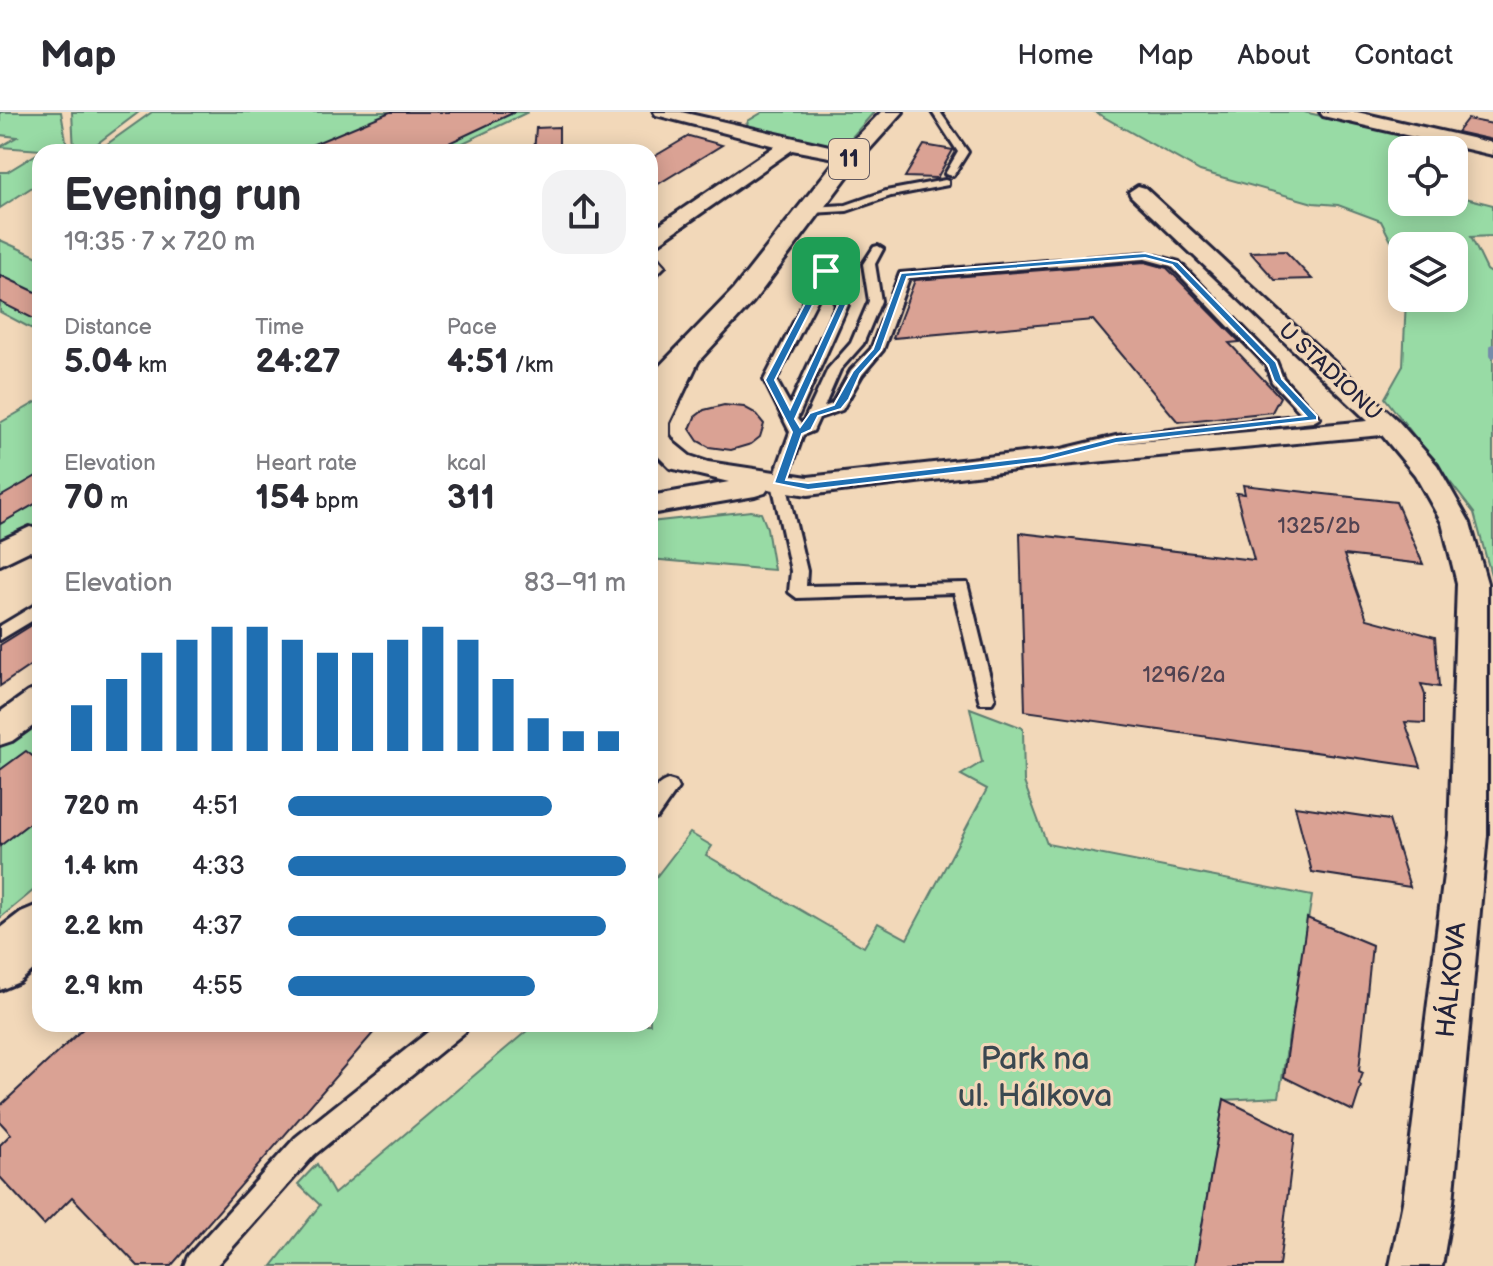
<!DOCTYPE html>
<meta charset="utf-8">
<style>
body{margin:0;font-family:"Balsamiq Sans",sans-serif;background:#f2f2f3;color:#2b2b33;height:100vh;display:flex;flex-direction:column;font-size:30px;white-space:nowrap}
*{box-sizing:border-box;margin:0}
p{font-size:26px;color:#7c7c81}
.icon{flex:none;width:44px;height:44px;fill:none;stroke:currentColor;stroke-width:2;stroke-linecap:round;stroke-linejoin:round}
.map{position:relative;flex:1;overflow:hidden}
.side{position:absolute;left:32px;top:32px;width:626px;height:888px;display:flex;flex-direction:column;background:#fff;border-radius:24px;box-shadow:0 4px 20px #0003}
.side>*{flex:none}
.controls{position:absolute;left:1388px;top:24px;display:grid;gap:16px}
.controls a{display:grid;place-items:center;width:80px;height:80px;border-radius:16px;background:#fff;box-shadow:0 4px 20px #0003;font-size:40px}
.pin{position:absolute;display:grid;place-items:center;width:68px;height:68px;color:#fff;margin:-34px;border-radius:16px;box-shadow:0 4px 12px #0006}
.round{display:grid;place-items:center;flex:none;width:84px;height:84px;border-radius:24px;background:#f2f2f3}
.overview{display:flex;align-items:center;justify-content:space-between;height:136px;padding:0 32px}
h1{font-size:44px;font-weight:700;line-height:60px}
.figures{display:grid;grid-template-columns:repeat(3,1fr);gap:12px;height:136px;padding:8px 32px}
.figures div{display:grid;align-content:center}
.figures b{font-size:34px;font-weight:700}
.figures small{font-size:22px;font-weight:400}
.figures p{font-size:22px}
.chart{height:224px;padding:16px 32px}
.chart p{display:flex;justify-content:space-between}
.chart svg{width:100%;height:144px;margin-top:8px;stroke:#1f6fb2;stroke-width:6}
ul{padding:0 32px;list-style:none;font-size:26px}
li{display:grid;grid-template-columns:128px 96px 1fr;align-items:center;height:60px}
li i{height:20px;border-radius:10px;background:#1f6fb2}
header{display:flex;align-items:center;gap:48px;box-sizing:border-box;height:112px;padding:0 40px;background:#fff;border-bottom:2px solid #e1e1e2}
header strong{font-size:38px}
nav{display:flex;gap:44px;margin-inline-start:auto;font-size:28px}
.map>svg:first-child{display:block}
</style>
<header>
<strong>Map</strong>
<nav><a>Home</a><a>Map</a><a>About</a><a>Contact</a></nav>
</header>
<div class="map">
<svg width="1493" height="1154" viewBox="0 0 1493 1154">
<rect width="100%" height="100%" fill="#f2d8b9"/>
<filter id="ink" filterUnits="userSpaceOnUse"><feTurbulence type="fractalNoise" baseFrequency=".0125" numOctaves="2"/><feDisplacementMap in="SourceGraphic" scale="16" xChannelSelector="R" yChannelSelector="G"/><feConvolveMatrix kernelMatrix="1 2 1 2 8 2 1 2 1" color-interpolation-filters="sRGB"/></filter>
<g filter="url(#ink)">
<g fill="#98dba5" stroke="#5d7e70" stroke-width="2">
<polygon points="0,0 61,0 68,40 0,35 17,25 0,23"/>
<polygon points="72,0 139,0 86,40 74,40"/>
<polygon points="152,0 528,0 444,40 96,40"/>
<polygon points="763,0 874,0 845,33 836,36 746,16 748,9"/>
<polygon points="1095,0 1304,0 1423,27 1431,38 1402,38 1402,90 1454,90 1454,83 1493,93 1493,124 1471,125 1487,158 1493,162 1493,470 1474,401 1385,286 1403,254 1406,186 1454,186 1454,134 1402,134 1402,151 1381,109 1338,93 1313,91 1200,59"/>
<polygon points="40,40 40,70 0,96 0,60 7,60"/>
<polygon points="0,128 40,146 40,221 0,200"/>
<polygon points="40,288 40,363 0,386 0,311"/>
<polygon points="40,389 40,412 0,435 0,412"/>
<polygon points="751,399 761,401 767,416 774,458 650,447 650,410"/>
<polygon points="970,596 1023,616 1024,670 1047,732 1312,784 1279,985 1224,988 1195,1154 272,1154 320,1093 298,1072 317,1052 334,1082 535,912 650,912 650,773 690,721 712,734 706,743 864,835 878,811 907,827 987,677 961,663 982,650"/>
<polygon points="40,606 40,773 0,806 0,632"/>
</g>
<g fill="none" stroke-linecap="round" stroke-linejoin="round">
<polyline stroke="#768cab" stroke-width="6" points="1493,235 1493,243"/>
</g>
<g fill="#daa294" stroke="#22223b" stroke-width="2">
<polygon points="390,0 515,0 430,40 295,40"/>
<polygon points="1467,7 1493,12 1493,28 1457,20"/>
<polygon points="559,15 559,40 534,40 536,16"/>
<polygon points="689,24 722,33 650,77 650,47"/>
<polygon points="924,33 953,38 937,66 905,65"/>
<polygon points="1285,139 1292,146 1312,167 1275,168 1250,140"/>
<polygon points="1145,150 1167,156 1240,230 1229,231 1280,285 1272,300 1178,310 1093,208 893,226 915,168"/>
<polygon points="0,163 40,182 40,210 0,190"/>
<polygon points="724,293 744,295 755,301 764,312 760,325 751,332 731,338 709,335 698,329 690,317 695,305 704,298"/>
<polygon points="40,362 40,389 0,412 0,385"/>
<polygon points="1243,373 1396,390 1423,452 1344,443 1367,507 1435,525 1439,575 1421,572 1425,583 1425,611 1405,610 1421,655 1025,599 1020,421 1254,448 1236,381 1245,382"/>
<polygon points="40,508 40,547 0,574 0,533"/>
<polygon points="26,639 40,650 40,703 0,734 0,658"/>
<polygon points="1295,694 1389,708 1410,775 1312,760"/>
<polygon points="1307,806 1372,833 1359,959 1363,961 1359,972 1361,974 1353,999 1284,965"/>
<polygon points="88,912 381,912 171,1154 138,1154 72,1085 44,1113 0,1065 0,1033 11,1022 0,1010 0,994"/>
<polygon points="1224,987 1295,1022 1279,1154 1195,1154"/>
</g>
<g fill="none" stroke-linecap="round" stroke-linejoin="round">
<g stroke="#22223b" stroke-width="6">
<g id="service">
<polygon points="932,0 940,0 968,40 953,64 945,62 958,40"/>
<polygon points="945,68 948,69 948,73 891,84 847,99 811,101 806,98 811,95 846,93 886,79"/>
<path d="M878,134L883,137L875,152L881,189L863,232L840,258L824,295L832,292L851,258L871,237L900,161L1145,141L1179,150L1276,249L1283,266L1320,306L1313,310L1116,332L1063,345L1058,344V338L1116,324L1303,303L1272,270L1266,253L1171,154L1145,147L909,166L883,238L862,263L842,298L819,306L813,319L803,323L786,371L807,459L806,474L967,471L995,586L992,591H980L954,481L797,486L789,480L791,459L772,371L790,320L764,268L820,159L830,157L848,193L797,307L802,313L828,257L851,231L869,189L863,152L874,135ZM826,171L836,193L790,293L776,268Z"/>
<polygon points="40,490 40,504 0,528 0,514"/>
<path d="M668,668L675,670L678,676L657,706L650,709C650,692 649,674 668,668Z"/>
<polygon points="438,912 469,912 465,920 314,1043 216,1154 184,1154 188,1144 296,1025"/>
</g>
</g>
<g stroke="#22223b" stroke-width="6">
<g id="minor">
<polygon points="654,0 681,0 851,39 860,44 851,49 792,38 657,132 650,134 650,119 775,34 656,3"/>
<polygon points="1138,74 1145,76 1398,309 1437,353 1470,411 1487,471 1487,723 1453,1090 1442,1154 1390,1154 1403,1090 1449,723 1457,471 1442,411 1415,363 1382,323 1041,355 808,383 768,377 765,381 755,384 650,402 650,384 729,370 670,356 650,336 650,297 677,244 681,239 697,239 701,244 669,311 669,323 674,331 690,344 708,350 808,365 1041,339 1368,309 1131,84 1129,80"/>
<polygon points="650,143 657,145 665,154 657,162 650,164"/>
<polygon points="30,415 40,418 40,442 29,439 0,453 0,429"/>
<polygon points="40,576 40,609 12,629 0,633 0,600 28,580"/>
</g>
</g>
<g stroke="#22223b" stroke-width="6">
<polygon id="tertiary" points="1320,0 1357,0 1493,31 1493,43 1323,4"/>
</g>
<g stroke="#22223b" stroke-width="6">
<g id="primary">
<polygon points="881,0 903,0 859,49 753,190 661,290 650,293 650,264 733,178 843,39"/>
<polygon points="40,792 40,852 19,870 0,878 0,816 21,800"/>
</g>
</g>
<use href="#service" fill="#f2d8b9" fill-rule="evenodd"/>
<use href="#minor" fill="#f2d8b9" fill-rule="evenodd"/>
<use href="#tertiary" fill="#f2d8b9" fill-rule="evenodd"/>
<use href="#primary" fill="#f2d8b9" fill-rule="evenodd"/>
</g>
</g>
<path fill="#1f6fb2" stroke="#fff" stroke-width="2" fill-rule="evenodd" d="M1145,141L1178,150L1276,250L1282,267L1317,304V308L1116,331L1041,350L969,359L808,378L774,371L792,320L765,268L823,157L830,159L846,193L795,307L800,315L810,301L834,293L853,259L873,237L901,161ZM1145,146L1172,153L1268,253L1274,269L1306,304L1116,325L1041,344L808,371L786,368L802,322L811,318L818,304L841,297L849,287L860,262L881,238L907,165ZM826,167L838,193L790,297L775,268Z"/>
<g text-anchor="middle" dominant-baseline="central" stroke-width="6" stroke-linejoin="round" paint-order="stroke">
<g font-size="22" fill="#22223b" stroke="#f2d8b9">
<text transform="translate(1330 260) rotate(43)">U STADIONU</text>
</g>
<g font-size="22" fill="#504251">
<text x="1319" y="414">1325/2b</text>
<text x="1184" y="563">1296/2a</text>
</g>
<rect fill="#f2d8b9" stroke="#605961" stroke-width="2" x="829" y="27" width="40" height="40" rx="6"/>
<g font-size="24" font-weight="bold" fill="#22223b">
<text x="849" y="47">11</text>
</g>
<g font-size="26" fill="#22223b" stroke="#f2d8b9">
<text transform="translate(1452 868) rotate(-84)">HÁLKOVA</text>
</g>
<g font-size="32" fill="#3a4750" stroke="#f2d8b9">
<text x="1035" y="947">Park na<tspan x="1035" dy="37">ul. Hálkova</tspan></text>
</g>
</g>
</svg>
<div class="controls">
<a><svg class="icon" aria-label="locate" viewBox="0 0 24 24"><circle cx="12" cy="12" r="6"/><path d="M12 2v4M12 18v4M2 12h4M18 12h4"/></svg></a>
<a><svg class="icon" aria-label="layers" viewBox="0 0 24 24"><path d="M12 4l9 5-9 5-9-5zM3 14l9 5 9-5"/></svg></a>
</div>
<div class="pin" style="left:826px;top:159px;background:#1e9e55"><svg class="icon" aria-label="arrive" viewBox="0 0 24 24"><path d="M6 21V4h12l-3 4 3 4H6"/></svg></div>
<section class="side">
<div class="overview"><div><h1>Evening run</h1><p>19:35 · 7 × 720 m</p></div><a class="round"><svg class="icon" aria-label="share" viewBox="0 0 24 24"><path d="M12 15V3M7 8l5-5 5 5M5 13v7h14v-7"/></svg></a></div>
<div class="figures">
<div><p>Distance</p><b>5.04<small> km</small></b></div>
<div><p>Time</p><b>24:27</b></div>
<div><p>Pace</p><b>4:51<small> /km</small></b></div>
</div>
<div class="figures">
<div><p>Elevation</p><b>70<small> m</small></b></div>
<div><p>Heart rate</p><b>154<small> bpm</small></b></div>
<div><p>kcal</p><b>311</b></div>
</div>
<div class="chart"><p><span>Elevation</span>83–91 m</p>
<svg viewBox="0 0 160 44" preserveAspectRatio="none"><path d="M5 44V30M15 44V22M25 44V14M35 44V10M45 44V6M55 44V6M65 44V10M75 44V14M85 44V14M95 44V10M105 44V6M115 44V10M125 44V22M135 44V34M145 44V38M155 44V38"/></svg>
</div>
<ul>
<li><b>720 m</b>4:51<i style="width:78%"></i></li>
<li><b>1.4 km</b>4:33<i style="width:100%"></i></li>
<li><b>2.2 km</b>4:37<i style="width:94%"></i></li>
<li><b>2.9 km</b>4:55<i style="width:73%"></i></li>
</ul>
</section>
</div>
